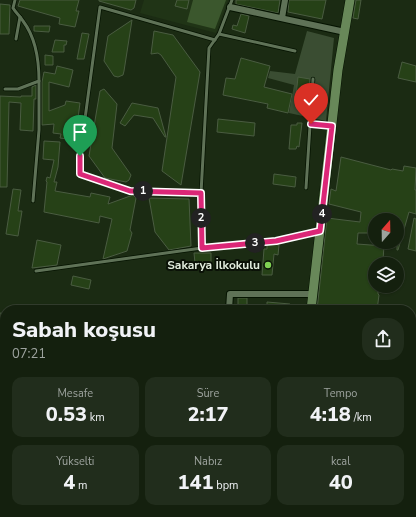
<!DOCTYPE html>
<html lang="tr">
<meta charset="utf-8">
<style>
body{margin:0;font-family:"Nunito Sans",sans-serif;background:#212d1c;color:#f1f3f6;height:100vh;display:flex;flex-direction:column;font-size:15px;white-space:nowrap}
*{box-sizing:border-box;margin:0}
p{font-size:13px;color:#9da39e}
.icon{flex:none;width:22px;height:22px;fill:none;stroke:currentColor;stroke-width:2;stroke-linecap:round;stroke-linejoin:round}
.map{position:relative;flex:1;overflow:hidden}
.drawer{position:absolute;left:0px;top:305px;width:416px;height:212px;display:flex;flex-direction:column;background:#14200e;border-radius:16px 16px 0 0;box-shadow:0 1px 3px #0004,0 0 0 1px #333e2e}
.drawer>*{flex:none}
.needle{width:26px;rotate:20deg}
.fabs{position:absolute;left:368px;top:213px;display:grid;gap:8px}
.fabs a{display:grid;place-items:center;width:36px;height:36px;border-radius:50%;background:#14200e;box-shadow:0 1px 3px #0004,0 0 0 1px #333e2e;font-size:20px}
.pin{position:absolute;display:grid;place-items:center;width:34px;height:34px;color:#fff;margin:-41px -17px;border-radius:50% 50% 50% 0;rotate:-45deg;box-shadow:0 0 4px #0007}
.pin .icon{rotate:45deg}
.km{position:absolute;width:20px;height:20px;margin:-10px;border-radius:50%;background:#222;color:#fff;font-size:11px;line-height:20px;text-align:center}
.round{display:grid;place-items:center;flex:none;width:42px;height:42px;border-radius:16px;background:#212d1c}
.head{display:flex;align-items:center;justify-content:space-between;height:68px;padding:0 12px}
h1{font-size:22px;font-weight:800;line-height:30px}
.stats{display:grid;grid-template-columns:repeat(3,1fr);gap:6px;height:68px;padding:4px 12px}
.stats div{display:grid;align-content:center;border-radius:10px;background:#212d1c;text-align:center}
.stats b{font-size:20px;font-weight:800}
.stats small{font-size:11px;font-weight:400}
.stats p{font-size:11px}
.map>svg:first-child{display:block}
</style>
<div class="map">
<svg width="416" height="517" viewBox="0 0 416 517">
<rect width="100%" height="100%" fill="#1b2b13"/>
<polygon fill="#203416" points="144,0 228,0 216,33 140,13"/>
<polygon fill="#3a4d32" points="307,31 334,38 326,121 289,113 294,85 268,78 270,71 295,74"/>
<polygon fill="#3b572d" points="193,0 226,0 215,29 187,22"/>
<g fill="#264117" stroke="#4a5c41">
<polygon points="20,0 79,0 76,11 79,11 75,27 59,24 60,18 18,6"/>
<polygon points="99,0 136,0 134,8 131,10 99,1"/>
<polygon points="177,0 189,0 187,9 175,6"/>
<polygon points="236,0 280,0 278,13 236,4"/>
<polygon points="289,0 326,0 322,19 288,12"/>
<polygon points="356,0 361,0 358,19 353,18"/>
<polygon points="0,4 10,5 9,34 0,34"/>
<polygon points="241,14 249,16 245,33 232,29 233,25 237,26"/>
<polygon points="132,20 124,71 123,75 118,77 114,76 104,61 108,36"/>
<polygon points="34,26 50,26 49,32 34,31"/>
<polygon points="154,31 173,35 200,72 181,185 162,171 176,77 161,55 158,53 151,54"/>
<polygon points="82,33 89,34 84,59 77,59"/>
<polygon points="55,40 67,41 66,45 64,45 64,52 52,52"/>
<polygon points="45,55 53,56 53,65 45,65"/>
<polygon points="241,58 270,66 264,87 292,94 288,113 267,108 268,104 223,95 226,78 235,79"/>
<polygon points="402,62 416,66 416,82 398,78"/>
<polygon points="57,66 73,70 69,87 49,82 49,111 65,105 66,101 80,103 75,140 60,138 61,134 53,133 54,124 42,125 42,82 44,72 55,74"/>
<polygon points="298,77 310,79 308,98 296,96"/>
<polygon points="36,85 36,99 34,99 33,131 20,130 21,103 9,102 7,187 0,187 0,96 21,97 21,96 32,96 32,87"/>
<polygon points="104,89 117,104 112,148 131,175 129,180 126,182 105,178 89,156 100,91"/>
<polygon points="132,103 158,108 166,137 165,137 153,118 134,115 125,126 120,123"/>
<polygon points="218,119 255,123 254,136 217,132"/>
<polygon points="297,123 302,123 299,147 297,146 296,149 289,149 291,125 297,125"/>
<polygon points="44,141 60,142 58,167 54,182 57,182 55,191 90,197 91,193 110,197 108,204 133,195 136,198 130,230 132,233 127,251 103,259 112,219 100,216 99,223 44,212 47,182 46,181 47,177 50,178 54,160 43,159"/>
<polygon points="341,157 391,170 392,169 403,171 404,166 416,168 415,190 416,190 416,214 409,212 398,250 397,250 397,246 386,243 386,242 397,242 397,220 375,220 375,233 358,233 357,244 384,246 383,260 380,260 380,264 375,264 375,286 378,286 378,294 379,295 377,310 317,310 327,218 360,222 361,212 329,204 331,189 336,191"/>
<polygon points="274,174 296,177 295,187 273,184"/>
<polygon points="13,189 21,190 18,211 22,211 18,236 6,234"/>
<polygon points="149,198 189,199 191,246 169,250 155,232"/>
<polygon points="414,218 416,219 416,251 408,249"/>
<polygon points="37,240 61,245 57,265 32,268"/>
<polygon points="274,244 279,245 278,255 274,254 272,275 262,275 264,249 267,249 267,245"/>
<polygon points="194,253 211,253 211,266 203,266 203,262 195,263"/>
<polygon points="73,276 91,280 89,289 71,285"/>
<rect x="238" y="298" width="9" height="12"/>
<polygon points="267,302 290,304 290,310 267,310"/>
<polygon points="0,313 5,314 5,367 0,366"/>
<rect x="0" y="383" width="5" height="43"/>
<polygon points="5,497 5,513 4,517 0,517 0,503"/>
<polygon points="99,512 127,512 136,517 96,517"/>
<polygon points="159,512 164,512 167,517 151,517"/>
<polygon points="294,512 309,512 309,517 293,517"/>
</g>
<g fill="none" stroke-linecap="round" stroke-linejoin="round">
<g stroke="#051301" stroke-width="4.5">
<g id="lane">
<polyline points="219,34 295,51"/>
<polyline points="16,39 20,17"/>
<path d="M5,89H18L39,81C39,60 36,38 23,21C20,16 16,13 13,8L15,0"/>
<polyline points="311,123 331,125"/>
<polyline points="306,188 313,79"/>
<polyline points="201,193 130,191 80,174 80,156 100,7 215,40"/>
<polyline points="33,201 39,130 39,81"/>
<polyline points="202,248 201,193 209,48 219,34 232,0"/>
<polyline points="36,271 202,248 276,241 318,231"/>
</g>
</g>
<g stroke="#051301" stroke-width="8">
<g id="street">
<polyline points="230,7 345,32"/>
<polyline points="282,18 285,0"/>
<polyline points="229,310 230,294 313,294"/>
<polyline points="411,431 416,426"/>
<polyline points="215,517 215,512"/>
<polyline points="236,517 236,512"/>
<polyline points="330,517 335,512"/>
</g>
</g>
<g stroke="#051301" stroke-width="10">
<g id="secondary">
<polyline points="311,310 338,70 350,0"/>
<polyline points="286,517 287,512"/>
</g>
</g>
<use href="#lane" stroke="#5f7257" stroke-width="3"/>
<use href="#street" stroke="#5f7257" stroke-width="6"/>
<use href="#secondary" stroke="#688859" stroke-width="9"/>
</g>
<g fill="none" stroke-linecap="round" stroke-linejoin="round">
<g stroke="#fff" stroke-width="8">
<polyline id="route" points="80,156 80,174 130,191 201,193 202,248 276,241 320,231 332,126 311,124"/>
</g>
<use href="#route" stroke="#db2777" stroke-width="5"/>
</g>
<circle fill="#7fd052" stroke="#0a1107" stroke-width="1.5" cx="268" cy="265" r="4"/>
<g text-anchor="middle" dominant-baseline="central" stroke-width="4" stroke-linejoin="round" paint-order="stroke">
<g font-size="12" font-weight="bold" fill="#e1ecdd" stroke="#0a1107" text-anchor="end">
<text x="260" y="265">Sakarya İlkokulu</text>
</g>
</g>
</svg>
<div class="fabs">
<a><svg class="needle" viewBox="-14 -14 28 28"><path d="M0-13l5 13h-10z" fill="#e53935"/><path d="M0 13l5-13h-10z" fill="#9da39e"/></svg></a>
<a><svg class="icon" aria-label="layers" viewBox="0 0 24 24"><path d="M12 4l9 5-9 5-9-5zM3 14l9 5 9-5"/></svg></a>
</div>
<div class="pin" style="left:80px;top:156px;background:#1e9e55"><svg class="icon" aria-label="arrive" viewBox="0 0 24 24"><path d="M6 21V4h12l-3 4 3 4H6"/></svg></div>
<div class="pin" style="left:311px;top:124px;background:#d93025"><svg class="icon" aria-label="check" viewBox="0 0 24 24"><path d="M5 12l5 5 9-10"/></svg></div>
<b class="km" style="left:143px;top:191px">1</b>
<b class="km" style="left:201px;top:218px">2</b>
<b class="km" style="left:255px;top:243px">3</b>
<b class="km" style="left:322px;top:214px">4</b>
<section class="drawer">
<div class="head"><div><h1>Sabah koşusu</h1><p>07:21</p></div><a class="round"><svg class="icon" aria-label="share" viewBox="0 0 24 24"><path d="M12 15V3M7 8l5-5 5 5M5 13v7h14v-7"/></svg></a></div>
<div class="stats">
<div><p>Mesafe</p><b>0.53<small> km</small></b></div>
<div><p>Süre</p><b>2:17</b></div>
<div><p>Tempo</p><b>4:18<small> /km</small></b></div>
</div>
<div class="stats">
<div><p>Yükselti</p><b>4<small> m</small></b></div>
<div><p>Nabız</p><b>141<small> bpm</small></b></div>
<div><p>kcal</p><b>40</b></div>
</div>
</section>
</div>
